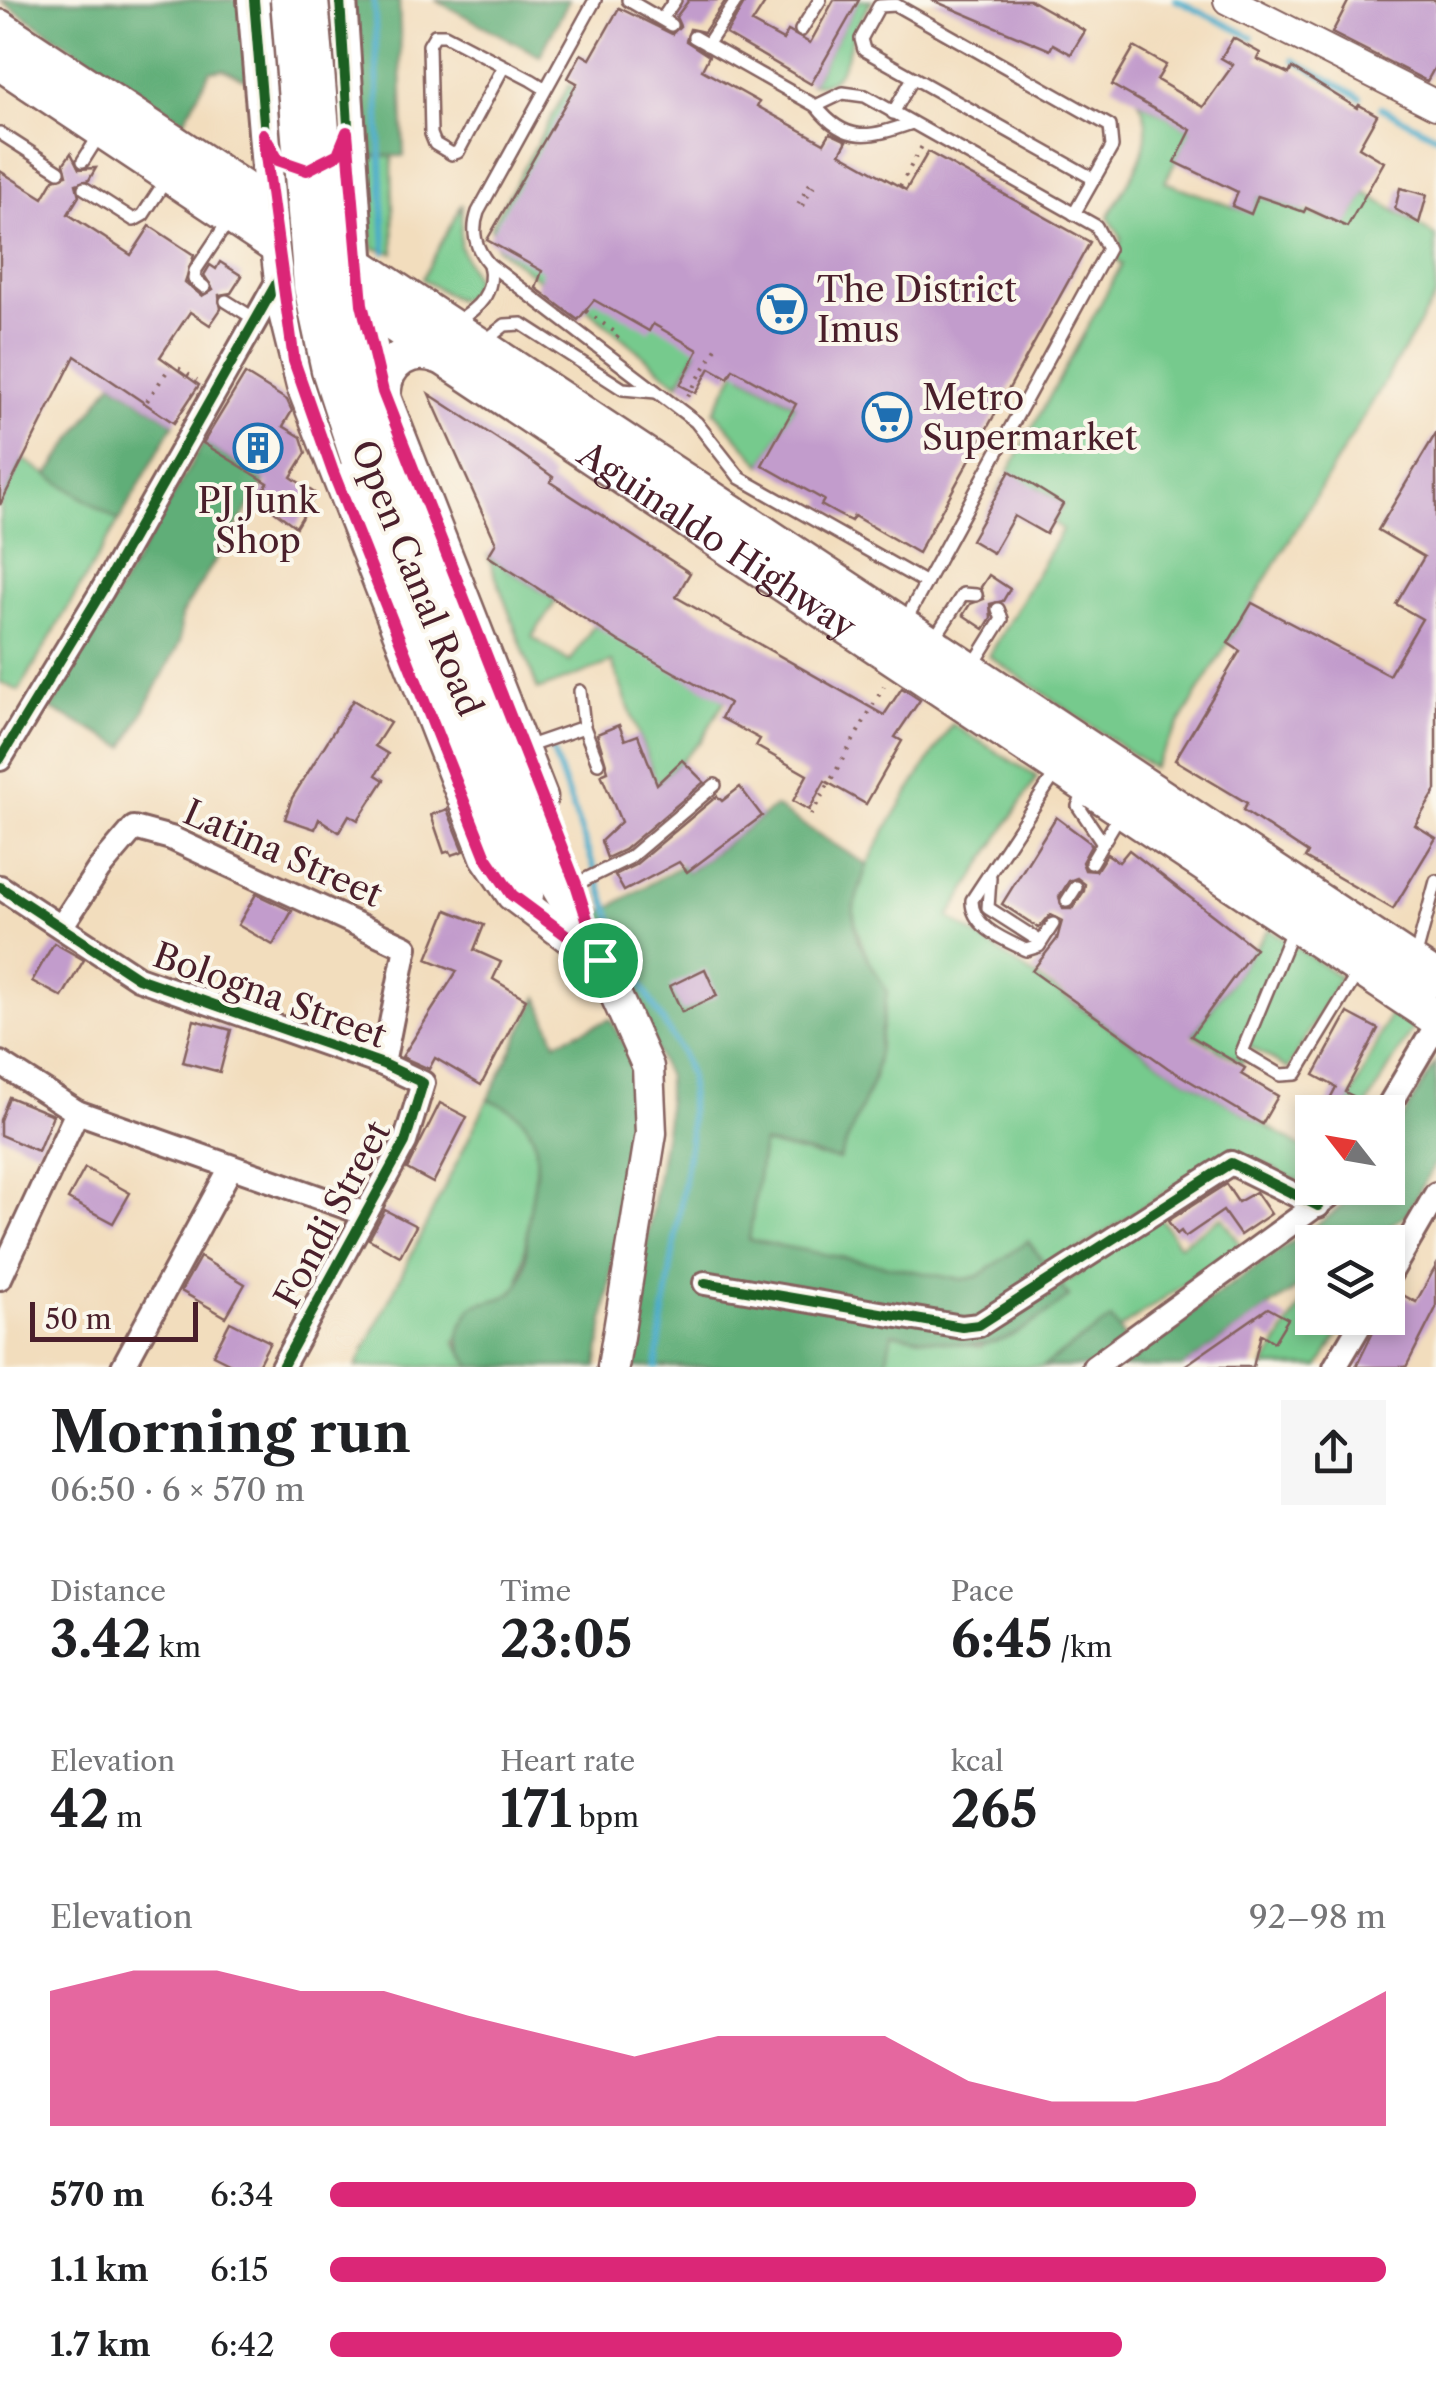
<!DOCTYPE html>
<meta charset="utf-8">
<style>
body{margin:0;font-family:"Libre Caslon Text",serif;background:#f6f6f6;color:#202124;height:100vh;display:flex;flex-direction:column;font-size:38px;white-space:nowrap}
*{box-sizing:border-box;margin:0}
p{font-size:32px;color:#757577}
.icon{flex:none;width:55px;height:55px;fill:none;stroke:currentColor;stroke-width:2;stroke-linecap:round;stroke-linejoin:round}
.map{position:relative;height:1367px;overflow:hidden}
.details{display:flex;flex-direction:column;background:#fff;flex:1}
.details>*{flex:none}
.needle{width:65px;rotate:301deg}
.buttons{position:absolute;left:1295px;top:1095px;display:grid;gap:20px}
.buttons a{display:grid;place-items:center;width:110px;height:110px;border-radius:0px;background:#fff;box-shadow:0 5px 15px #0003;font-size:50px}
.scale{position:absolute;left:30px;bottom:25px;width:168px;box-sizing:border-box;padding-left:10px;border:5px solid #4a1f2b;border-top:0;font-size:28px;line-height:35px;white-space:nowrap;color:#4a1f2b;-webkit-text-stroke:8px #fbf7ec;paint-order:stroke}
.pin{position:absolute;display:grid;place-items:center;width:85px;height:85px;color:#fff;margin:-42px;border:5px solid #fff;border-radius:50%;box-shadow:0 2px 10px #0007}
.round{display:grid;place-items:center;flex:none;width:105px;height:105px;border-radius:0px;background:#f6f6f6}
.overview{display:flex;align-items:center;justify-content:space-between;height:170px;padding:0 50px}
h1{font-size:55px;font-weight:800;line-height:75px}
.metrics{display:grid;grid-template-columns:repeat(3,1fr);gap:15px;height:170px;padding:10px 50px}
.metrics div{display:grid;align-content:center}
.metrics b{font-size:50px;font-weight:800}
.metrics small{font-size:28px;font-weight:400}
.metrics p{font-size:28px}
.chart{height:280px;padding:20px 50px}
.chart p{display:flex;justify-content:space-between}
.chart svg{width:100%;height:180px;margin-top:10px;fill:#db2777;opacity:.7}
ul{padding:0 50px;list-style:none;font-size:32px}
li{display:grid;grid-template-columns:160px 120px 1fr;align-items:center;height:75px}
li i{height:25px;border-radius:12px;background:#db2777}
.map>svg:first-child{display:block}
</style>
<div class="map">
<svg width="1436" height="1367" viewBox="0 0 1436 1367">
<rect width="100%" height="100%" fill="#fbf7ec"/>
<filter id="ink" filterUnits="userSpaceOnUse"><feTurbulence type="fractalNoise" baseFrequency=".01" numOctaves="2"/><feDisplacementMap in="SourceGraphic" scale="20" xChannelSelector="R" yChannelSelector="G"/><feConvolveMatrix kernelMatrix="1 2 1 2 8 2 1 2 1" color-interpolation-filters="sRGB"/></filter>
<filter id="wash" filterUnits="userSpaceOnUse"><feTurbulence type="fractalNoise" baseFrequency=".0048" numOctaves="4" result="noise"/><feDisplacementMap in="SourceGraphic" scale="40" xChannelSelector="R" yChannelSelector="G"/><feGaussianBlur stdDeviation="2.25" result="paint"/><feColorMatrix in="noise" values="0 0 0 0 0 0 0 0 0 0 0 0 0 0 0 0 0 1.4 0 .05"/><feComposite in="paint" operator="in"/></filter>
<g filter="url(#wash)">
<rect width="100%" height="100%" fill="#f2ddbd"/>
<g fill="#76ca8d" stroke="#60745c" stroke-width="2.5">
<path d="M859,0H872C865,12 857,23 853,36C845,59 843,86 811,84Z"/>
<polygon points="569,85 581,92 564,261 545,284 497,248 491,227"/>
<path d="M1139,101L1192,130L1165,182L1250,213L1258,196L1347,226L1366,193L1436,236V296L1153,768L989,656L1062,530L1053,523L1063,504L1037,487L1022,510L996,495L1005,479L1023,490L1028,483L1009,471L1122,264L1117,260L1121,237L1108,217C1128,181 1161,142 1139,101Z"/>
<polygon points="363,156 392,156 394,253 373,248"/>
<polygon points="462,204 460,246 475,280 468,296 457,300 422,279"/>
<polygon points="594,278 703,341 678,384 580,303"/>
<polygon points="741,362 743,375 796,405 762,465 714,411"/>
<polygon points="23,459 119,521 19,691 0,682 0,505"/>
<polygon points="488,556 556,601 532,637 570,662 594,625 725,700 701,741 657,784 612,662 538,690"/>
<path d="M952,724L1037,777L949,917L1168,1068L1312,1153V1184C1272,1178 1258,1143 1212,1161L1049,1270L1028,1242L979,1276L962,1280L748,1241L763,1143L820,1157L887,992C873,967 857,943 854,914C851,871 928,764 952,724Z"/>
<polygon points="1269,929 1340,977 1288,1069 1251,1047 1242,1063 1193,1034"/>
<polygon points="1391,1011 1414,1026 1363,1112 1345,1112"/>
<path d="M488,1099C557,1122 534,1171 528,1224C525,1245 524,1264 518,1286L504,1299L480,1303L455,1342L472,1367H356Z"/>
<polygon points="1159,1216 1179,1245 1222,1217 1241,1245 1118,1330 1110,1320 1042,1367 885,1367 891,1332 980,1347 1069,1296 1061,1286"/>
<polygon points="1312,1285 1312,1318 1348,1318 1319,1367 1264,1367"/>
</g>
<g fill="#60ae78" stroke="#556652" stroke-width="2.5">
<polygon points="0,0 246,0 249,81 223,69 210,71 184,121"/>
<polygon points="351,0 399,0 404,156 363,156"/>
<polygon points="435,0 569,0 540,56"/>
<polygon points="112,382 174,423 119,521 48,475"/>
<polygon points="203,443 265,481 181,615 180,642 125,747 51,709"/>
<path d="M775,807L867,865L853,910L858,940L887,992L874,1078L839,1160L763,1143L749,1240L962,1280L979,1276L1028,1241L1069,1297C989,1358 988,1348 892,1333L885,1367H626L667,1118V1077L598,914L682,865L688,872Z"/>
<path d="M538,997L556,1042L610,1019L631,1056L639,1094L597,1367H472C454,1341 455,1334 472,1307C488,1299 509,1302 519,1284C529,1265 525,1243 528,1222C535,1169 556,1122 488,1099Z"/>
<polygon points="1436,1062 1436,1162 1407,1214 1365,1242 1312,1242 1312,1278 1183,1367 1042,1367 1111,1319 1134,1352 1336,1211 1359,1188 1388,1188 1388,1142"/>
</g>
<g fill="none" stroke-linecap="round" stroke-linejoin="round">
<g stroke="#4aabc9" stroke-width="6">
<polyline points="374,0 385,252"/>
<polyline points="1176,0 1252,37"/>
<polyline points="1294,60 1360,97"/>
<polyline points="1381,108 1436,136"/>
<polyline points="551,747 627,960 682,1054 690,1078 690,1140 656,1367"/>
</g>
</g>
<g id="blocks">
<g fill="#c29ccc" fill-rule="evenodd">
<polygon points="689,0 726,0 704,32 690,29 686,41 709,56 702,70 759,102 757,106 824,143 830,133 847,141 840,153 906,190 928,152 1090,242 918,553 854,516 851,521 837,514 821,505 824,500 762,465 796,404 733,369 728,378 710,368 696,393 680,385 698,350 653,324 649,331 594,300 578,320 536,288 542,271 487,240 577,83 568,78 581,54 590,59 619,8 672,34 680,26 676,17"/>
<polygon points="746,0 767,0 752,23 783,40 788,31 810,43 834,0 859,0 811,84 726,34"/>
<polygon points="932,0 1030,0 1085,31 1071,54 1053,44 1050,50"/>
<polygon points="1349,0 1436,0 1436,65 1427,81 1332,33"/>
<polygon points="1233,38 1260,53 1257,59 1289,74 1292,68 1357,108 1359,105 1377,115 1359,147 1384,162 1347,227 1306,208 1304,212 1258,196 1251,214 1232,206 1238,192 1175,162 1191,130 1112,85 1134,47 1166,65 1157,80 1203,107 1233,65 1221,58"/>
<polygon points="71,153 79,169 96,168 89,180 76,184 79,196 68,214 131,255 150,226 194,255 185,282 202,296 213,289 204,275 210,265 216,269 220,262 242,276 231,293 219,295 221,309 210,325 190,312 160,357 199,385 174,423 75,356 0,505 0,171 43,198 54,179 67,175 64,163"/>
<polygon points="1400,188 1427,195 1419,223 1395,209"/>
<polygon points="245,374 287,400 292,411 283,426 301,437 306,453 291,477 316,494 296,527 258,499 268,483 203,443"/>
<polygon points="429,394 521,454 553,477 550,482 690,573 676,597 884,715 902,688 920,700 895,737 902,741 866,804 825,781 809,810 793,801 807,775 756,746 760,739 721,718 729,703 620,642 488,556 496,543"/>
<polygon points="1436,433 1436,790 1415,825 1436,838 1393,909 1305,858 1308,853 1243,810 1247,803 1175,760 1240,651 1228,643 1252,603 1389,675 1422,619 1396,604 1424,557 1378,530"/>
<polygon points="1010,471 1063,504 1046,534 1014,516 993,553 971,540"/>
<polygon points="989,575 1010,589 1003,601 990,604 991,618 984,629 963,615 970,604 984,599 981,587"/>
<polygon points="353,700 390,723 375,746 388,754 376,775 384,780 358,820 349,815 339,832 319,819 315,829 285,819 292,798"/>
<polygon points="619,725 625,740 638,735 657,784 682,760 704,782 624,850 607,858 601,841 621,822 601,774 608,771 597,734"/>
<polygon points="740,787 762,816 687,872 679,862 624,891 615,875 635,865 717,796 722,801"/>
<polygon points="447,809 464,851 452,855 450,851 444,853 431,815"/>
<path d="M1056,817L1092,844L1082,862L1085,870L1096,871L1107,854L1119,862L1129,850L1255,948L1191,1036L1245,1068L1241,1074L1278,1096L1262,1124L1168,1068L1032,971L1057,939L1062,921L1050,915L1039,928L1002,904ZM1077,878L1085,884L1084,891L1072,909H1063L1059,897L1069,881Z"/>
<polygon points="256,894 292,911 273,945 238,925"/>
<polygon points="447,910 484,925 474,950 501,962 493,979 526,999 481,1085 435,1058 429,1069 402,1057 457,971 427,959"/>
<polygon points="54,943 84,960 62,997 32,981"/>
<polygon points="705,969 717,996 682,1012 670,986"/>
<polygon points="1348,1013 1378,1029 1345,1092 1353,1096 1345,1112 1323,1112 1336,1087 1314,1075"/>
<polygon points="194,1020 231,1030 220,1072 183,1062"/>
<polygon points="9,1097 53,1115 38,1151 0,1135 0,1120"/>
<polygon points="440,1103 467,1117 433,1183 407,1169"/>
<polygon points="85,1168 130,1193 113,1223 68,1199"/>
<polygon points="1226,1184 1238,1202 1256,1192 1271,1214 1240,1235 1223,1211 1185,1237 1181,1231 1177,1234 1168,1221"/>
<polygon points="385,1210 416,1226 400,1256 369,1239"/>
<polygon points="200,1257 245,1284 226,1317 181,1291"/>
<polygon points="1436,1266 1436,1308 1406,1367 1356,1367 1380,1318 1388,1318 1399,1293 1416,1302"/>
<polygon points="1268,1308 1288,1319 1274,1342 1261,1334 1253,1367 1183,1367"/>
<polygon points="230,1322 270,1342 257,1367 237,1367 213,1355"/>
</g>
</g>
</g>
<g filter="url(#ink)">
<use href="#blocks" fill-opacity="0" stroke="#85625e" stroke-width="2.5"/>
<g fill="none" stroke-linecap="round" stroke-linejoin="round">
<g stroke="#85625e" stroke-width="16">
<g id="service">
<path d="M595,0L478,212C471,232 475,248 489,264L696,422L740,478L926,583"/>
<polyline points="628,0 671,25"/>
<polyline points="662,19 675,0"/>
<polyline points="801,30 820,0"/>
<path d="M694,37L816,106C846,145 871,137 912,123"/>
<polyline points="707,45 737,0"/>
<polyline points="504,66 458,152 452,154 435,144 431,134 429,45 435,35 445,35 531,80 544,88"/>
<polyline points="816,106 843,93 865,96 1096,226 1108,249 904,623"/>
<polyline points="893,113 913,78"/>
<polyline points="0,133 59,171"/>
<polyline points="83,161 100,134"/>
<polyline points="84,188 134,220 143,215 168,177"/>
<polyline points="1074,214 1112,147 1110,126 896,5 879,6 861,39 864,50 1094,179"/>
<polyline points="204,287 194,279 195,271 229,220"/>
<polyline points="226,301 255,319"/>
<path d="M456,322C478,308 496,293 489,264"/>
<polyline points="485,341 505,325 522,324 623,389 656,392"/>
<polyline points="932,642 963,594 976,595"/>
<polyline points="972,667 1002,619 998,609"/>
<polyline points="580,691 584,727 598,763"/>
<polyline points="526,747 584,727"/>
<polyline points="1081,800 1078,806 1103,843"/>
<polyline points="1091,863 1122,811"/>
<polyline points="990,878 988,908 1041,942"/>
<polyline points="576,884 629,858 715,785"/>
<polyline points="1067,901 1076,887"/>
<path d="M1053,924L1039,946L1026,950C1005,940 971,927 972,900L1057,771"/>
<polyline points="1293,928 1242,1052 1281,1075 1296,1074 1359,971"/>
<polyline points="1415,959 1436,881"/>
</g>
</g>
<g stroke="#85625e" stroke-width="28">
<g id="minor">
<polyline points="0,759 102,591 280,277"/>
<polyline points="0,887 138,978 383,1064 423,1083 405,1142 282,1367"/>
<polyline points="61,927 99,869 134,828 171,838 406,947 383,1064"/>
<polyline points="0,1063 77,1112 363,1213"/>
<polyline points="1385,1112 1436,1026"/>
<polyline points="1388,1277 1436,1194"/>
<polyline points="0,1278 77,1112"/>
<polyline points="705,1283 962,1327 979,1325 1231,1163 1318,1206"/>
<polyline points="123,1367 230,1169"/>
<polyline points="1094,1367 1340,1188"/>
<polyline points="1335,1367 1364,1318"/>
</g>
</g>
<g stroke="#85625e" stroke-width="32">
<polyline id="tertiary" points="1228,0 1436,105"/>
</g>
<g stroke="#85625e" stroke-width="35">
<g id="secondary">
<polyline points="276,247 284,313 302,386 486,857 512,895 589,953"/>
<polyline points="362,304 383,392 542,797"/>
<polyline points="381,453 554,883 600,960 648,1067 651,1133 613,1367"/>
<polyline points="356,459 528,895"/>
</g>
</g>
<g stroke="#85625e" stroke-width="38">
<g id="primary">
<polyline points="254,0 273,228"/>
<polyline points="340,0 359,285"/>
</g>
</g>
<g stroke="#85625e" stroke-width="40">
<g id="trunk">
<polyline points="0,28 1436,979"/>
<path id="s1" d="M0,62L1436,1018"/>
<path d="M383,392C385,360 411,345 440,356"/>
</g>
</g>
<g stroke="#85625e" stroke-width="4" stroke-dasharray="2.5 8" stroke-linecap="butt">
<polyline points="900,186 922,146"/>
<polyline points="798,204 812,180"/>
<polyline points="802,206 816,182"/>
<polyline points="586,311 619,335 615,340"/>
<polyline points="688,396 716,348"/>
<polyline points="147,401 172,364 197,380"/>
<polyline points="811,815 884,686"/>
</g>
<use href="#service" stroke="#fff" stroke-width="11"/>
<use href="#minor" stroke="#fff" stroke-width="22"/>
<use href="#tertiary" stroke="#fff" stroke-width="28"/>
<use href="#secondary" stroke="#fff" stroke-width="30"/>
<use href="#primary" stroke="#fff" stroke-width="32"/>
<use href="#trunk" stroke="#fff" stroke-width="35"/>
<g stroke="#85625e" stroke-width="35" stroke-linecap="butt">
<g id="secondary-bridge">
<polyline points="286,0 309,287 327,370 356,459"/>
<polyline points="313,0 338,295 348,346 381,453"/>
</g>
</g>
<use href="#secondary-bridge" stroke="#fff" stroke-width="30"/>
<g stroke="#fbf7ec" stroke-width="16">
<g id="cycleway">
<polyline points="254,0 271,209"/>
<polyline points="340,0 357,266"/>
<polyline points="0,759 102,591 280,277"/>
<polyline points="0,887 138,978 383,1064 423,1083 405,1142 282,1367"/>
<polyline points="705,1283 962,1327 979,1325 1231,1163 1318,1206"/>
</g>
</g>
<use href="#cycleway" stroke="#1b5e20" stroke-width="10"/>
</g>
</g>
<g fill="none" stroke-linecap="round" stroke-linejoin="round" filter="url(#ink)">
<g stroke="#fff" stroke-width="20">
<polygon id="route" points="347,132 362,304 383,392 576,884 600,960 512,895 486,857 333,472 294,361 263,134 278,160 307,170 338,154"/>
</g>
<use href="#route" stroke="#db2777" stroke-width="12"/>
</g>
<defs>
<g id="supermarket-ring" transform="scale(2.5)"><circle r="9.5" fill="#fbf7ec" stroke="#1f6fb2" stroke-width="1.5"/><path d="M-6-5.5h2.5l.6 2H6L4.5 2H-2.5L-4.4-4H-6ZM-1.5 3.2a1.3 1.3 0 1 0 .1 0ZM3 3.2a1.3 1.3 0 1 0 .1 0Z" fill="#1f6fb2"/></g>
<g id="building-ring" transform="scale(2.5)"><circle r="9.5" fill="#fbf7ec" stroke="#1f6fb2" stroke-width="1.5"/><path d="M-4-6H4V6H1V3H-1V6H-4ZM-2.5-4.3h1.7v1.8h-1.7ZM.8-4.3h1.7v1.8H.8ZM-2.5-1h1.7V.8h-1.7ZM.8-1h1.7V.8H.8Z" fill="#1f6fb2"/></g>
</defs>
<g fill-rule="evenodd">
<use href="#supermarket-ring" x="782" y="309"/>
<use href="#supermarket-ring" x="887" y="417"/>
<use href="#building-ring" x="258" y="448"/>
</g>
<g text-anchor="middle" dominant-baseline="central" stroke-width="8" stroke-linejoin="round" paint-order="stroke">
<g font-size="35" fill="#4a1f2b" stroke="#fbf7ec" text-anchor="start">
<text x="817" y="289">The District<tspan x="817" dy="40">Imus</tspan></text>
<text x="922" y="397">Metro<tspan x="922" dy="40">Supermarket</tspan></text>
<text x="258" y="500" text-anchor="middle">PJ Junk<tspan x="258" dy="40">Shop</tspan></text>
</g>
<g font-size="35" fill="#4a1f2b" stroke="#fbf7ec">
<text stroke="none"><textPath href="#s1" startOffset="862">Aguinaldo Highway</textPath></text>
<text transform="translate(417 578) rotate(68)">Open Canal Road</text>
<text transform="translate(283 853) rotate(24)">Latina Street</text>
<text transform="translate(270 995) rotate(20)">Bologna Street</text>
<text transform="translate(332 1214) rotate(-62)">Fondi Street</text>
</g>
</g>
</svg>
<div class="buttons">
<a><svg class="needle" viewBox="-14 -14 28 28"><path d="M0-13l5 13h-10z" fill="#e53935"/><path d="M0 13l5-13h-10z" fill="#757577"/></svg></a>
<a><svg class="icon" aria-label="layers" viewBox="0 0 24 24"><path d="M12 4l9 5-9 5-9-5zM3 14l9 5 9-5"/></svg></a>
</div>
<div class="scale">50 m</div>
<div class="pin" style="left:600px;top:960px;background:#1e9e55"><svg class="icon" aria-label="arrive" viewBox="0 0 24 24"><path d="M6 21V4h12l-3 4 3 4H6"/></svg></div>
</div>
<section class="details">
<div class="overview"><div><h1>Morning run</h1><p>06:50 · 6 × 570 m</p></div><a class="round"><svg class="icon" aria-label="share" viewBox="0 0 24 24"><path d="M12 15V3M7 8l5-5 5 5M5 13v7h14v-7"/></svg></a></div>
<div class="metrics">
<div><p>Distance</p><b>3.42<small> km</small></b></div>
<div><p>Time</p><b>23:05</b></div>
<div><p>Pace</p><b>6:45<small> /km</small></b></div>
</div>
<div class="metrics">
<div><p>Elevation</p><b>42<small> m</small></b></div>
<div><p>Heart rate</p><b>171<small> bpm</small></b></div>
<div><p>kcal</p><b>265</b></div>
</div>
<div class="chart"><p><span>Elevation</span>92–98 m</p>
<svg viewBox="0 0 160 44" preserveAspectRatio="none"><path d="M0 44V11L10 6L20 6L30 11L40 11L50 17L60 22L70 27L80 22L90 22L100 22L110 33L120 38L130 38L140 33L150 22L160 11V44z"/></svg>
</div>
<ul>
<li><b>570 m</b>6:34<i style="width:82%"></i></li>
<li><b>1.1 km</b>6:15<i style="width:100%"></i></li>
<li><b>1.7 km</b>6:42<i style="width:75%"></i></li>
</ul>
</section>
